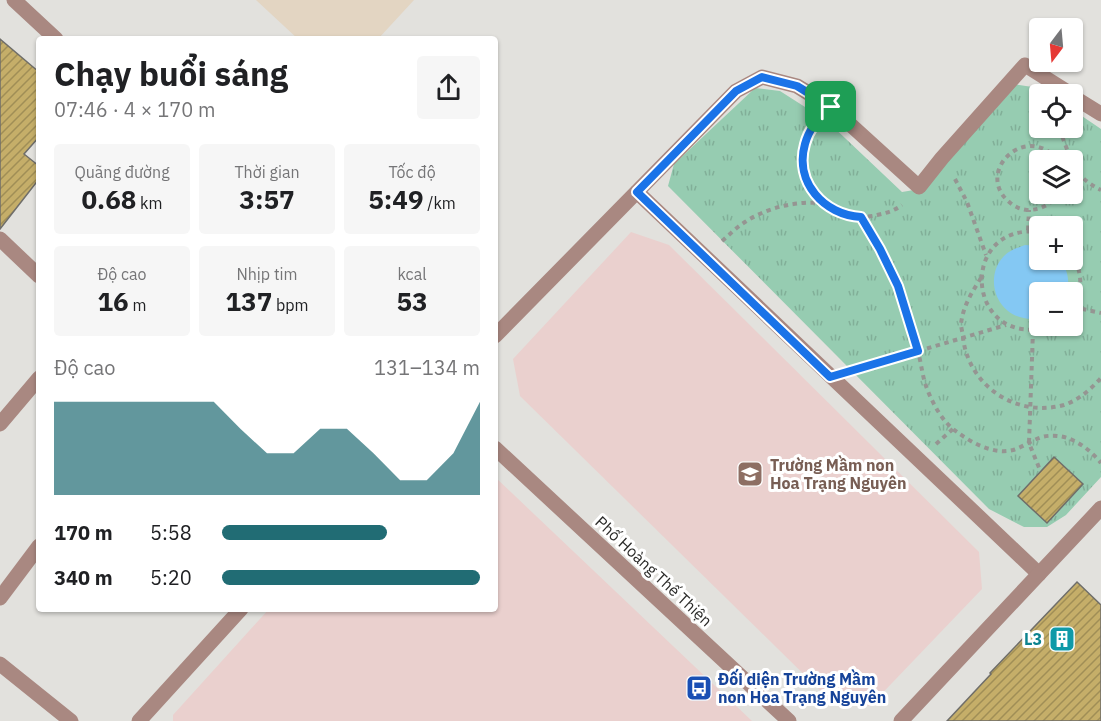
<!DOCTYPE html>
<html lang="vi">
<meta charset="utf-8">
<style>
body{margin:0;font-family:"IBM Plex Sans",sans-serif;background:#f6f6f6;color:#202124;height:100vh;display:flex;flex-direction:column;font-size:22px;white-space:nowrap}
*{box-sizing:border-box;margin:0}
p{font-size:20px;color:#757577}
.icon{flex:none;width:33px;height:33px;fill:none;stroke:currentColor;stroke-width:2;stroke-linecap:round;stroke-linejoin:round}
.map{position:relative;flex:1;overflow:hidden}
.side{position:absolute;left:36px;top:36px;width:462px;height:576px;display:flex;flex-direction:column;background:#fff;border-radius:6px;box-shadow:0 2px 4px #0004}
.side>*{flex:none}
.needle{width:39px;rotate:196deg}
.tools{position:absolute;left:1029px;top:18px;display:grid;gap:12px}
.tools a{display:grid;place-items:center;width:54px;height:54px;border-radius:6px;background:#fff;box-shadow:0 2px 4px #0004;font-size:30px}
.pin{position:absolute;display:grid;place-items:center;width:51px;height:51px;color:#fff;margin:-26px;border-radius:12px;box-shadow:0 3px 9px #0006}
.round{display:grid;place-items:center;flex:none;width:63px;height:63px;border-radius:6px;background:#f6f6f6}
.summary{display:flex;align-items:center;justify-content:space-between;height:102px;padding:0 18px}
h1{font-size:33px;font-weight:800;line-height:45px}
.metrics{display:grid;grid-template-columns:repeat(3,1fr);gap:9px;height:102px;padding:6px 18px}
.metrics div{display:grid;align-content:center;border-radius:6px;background:#f6f6f6;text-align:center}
.metrics b{font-size:26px;font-weight:800}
.metrics small{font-size:16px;font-weight:400}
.metrics p{font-size:16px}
.chart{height:168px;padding:12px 18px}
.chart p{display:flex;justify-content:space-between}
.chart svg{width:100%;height:108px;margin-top:6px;fill:#216c74;opacity:.7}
ul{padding:0 18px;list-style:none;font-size:20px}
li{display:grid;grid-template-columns:96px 72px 1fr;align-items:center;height:45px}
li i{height:15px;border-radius:8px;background:#216c74}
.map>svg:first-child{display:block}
</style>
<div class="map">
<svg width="1101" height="721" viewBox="0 0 1101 721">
<defs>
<pattern id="grass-tufts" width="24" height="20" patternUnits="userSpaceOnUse" patternTransform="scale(1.5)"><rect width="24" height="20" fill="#96ccb1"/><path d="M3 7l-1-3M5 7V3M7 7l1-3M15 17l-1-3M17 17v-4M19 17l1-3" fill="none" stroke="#81af98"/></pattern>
<pattern id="building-hatch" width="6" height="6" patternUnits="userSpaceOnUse" patternTransform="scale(1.5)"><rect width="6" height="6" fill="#c5ae69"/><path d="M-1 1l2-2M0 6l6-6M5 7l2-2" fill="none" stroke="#a08e56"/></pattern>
</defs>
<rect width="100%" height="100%" fill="#e2e1dd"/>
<g fill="#ead0ce">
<polygon points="631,232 669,245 979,552 982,589 870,706 830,700 520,396 513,359"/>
<polygon points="495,477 752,721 173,721 173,715 269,609 495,609"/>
</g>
<polygon fill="#e3d5c2" points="256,0 414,0 378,39 298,39"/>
<path fill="url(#grass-tufts)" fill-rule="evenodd" d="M1013,84L1039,88L1049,94H1040V128H1072L1073,110L1101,129V477L1066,515L1047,527H1024L989,509L668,186L674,164L755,88L780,91L827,121L902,192L920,189ZM1040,160H1072V194H1040ZM1040,226H1072V260H1040ZM1040,292H1072V326H1040Z"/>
<path fill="#84c8f3" d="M1025,245L1039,246L1040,260H1061C1068,271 1069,280 1068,292H1040L1039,318C1029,320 1017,318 1008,311C991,298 989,271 1004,256C1010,250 1017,248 1025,245Z"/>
<g fill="url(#building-hatch)" stroke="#6f6e6a" stroke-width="1.5">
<polygon points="0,39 39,72 39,137 24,154 39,166 39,179 0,229"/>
<polygon points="1054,457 1083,484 1047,523 1018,496"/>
<polygon points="1077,582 1101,605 1101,721 947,721 991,674 990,673"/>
</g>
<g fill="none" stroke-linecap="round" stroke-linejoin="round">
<g stroke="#959592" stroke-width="4" stroke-dasharray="4.5 4.5" stroke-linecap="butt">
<path d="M814,124C811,131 806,138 804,145C795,190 834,225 877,215C886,213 894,211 902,205"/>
<polyline points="1063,128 1062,136 1071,160"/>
<path d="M1057,160C1027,122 976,170 1007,200C1013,206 1019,209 1027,210C1041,210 1050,205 1058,194"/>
<polyline points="1062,160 1069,157"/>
<path d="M1072,165C1080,176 1088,184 1101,190"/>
<polyline points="955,179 967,202 986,255"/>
<path d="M861,217C875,239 888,262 898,286C906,307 912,330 918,352C921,362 922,373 925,383C931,401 942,422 957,432C972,443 994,455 1013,450C1023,447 1032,440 1042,437C1066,431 1087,446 1101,463"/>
<polyline points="1028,230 1029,210"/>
<path d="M1040,232C956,222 965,353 1053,326"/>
<path d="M722,241C730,234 737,227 745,222C768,207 796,201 823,203"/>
<path d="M1072,252C1081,271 1085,290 1072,308"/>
<path d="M981,278C972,292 963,306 961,324C961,328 963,333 963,338C969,386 1016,418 1064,405C1079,400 1091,389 1101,378"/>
<polyline points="1073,307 1101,313"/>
<polyline points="1033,330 1029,443 1040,470"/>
<polyline points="858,369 1006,325"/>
<polyline points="936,444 953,429"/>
</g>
<g stroke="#a98881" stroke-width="15">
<polyline points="14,0 56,39"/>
<polyline points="1072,96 1101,114"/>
<polyline points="637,192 1039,574"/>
<polyline points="0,239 39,276"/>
<polyline points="495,336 736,91 762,77 797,86 831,107 919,187 942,158 1025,65 1071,94"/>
<polyline points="0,424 39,378"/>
<polyline points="495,448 789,721"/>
<polyline points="0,598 39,546"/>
<polyline points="0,664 71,721"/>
<polyline points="139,721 241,609"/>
<polyline points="901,721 1101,508"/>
</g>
</g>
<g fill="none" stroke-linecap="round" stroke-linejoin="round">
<g stroke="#fff" stroke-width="12">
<path id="route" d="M762,77L797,86L831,107C820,116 809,129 805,144C794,182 824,215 861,217L880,249L898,286L918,351L830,377L637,192L736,91Z"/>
</g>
<use href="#route" stroke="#1a73e8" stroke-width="8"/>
</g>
<defs>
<g id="school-square" transform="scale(1.35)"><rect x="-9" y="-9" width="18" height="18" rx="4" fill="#8d6e63" stroke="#fff"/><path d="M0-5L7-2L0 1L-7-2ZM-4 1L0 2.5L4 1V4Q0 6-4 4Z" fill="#fff"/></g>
<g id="building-square" transform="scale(1.35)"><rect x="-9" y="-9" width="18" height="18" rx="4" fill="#0f9aa8" stroke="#fff"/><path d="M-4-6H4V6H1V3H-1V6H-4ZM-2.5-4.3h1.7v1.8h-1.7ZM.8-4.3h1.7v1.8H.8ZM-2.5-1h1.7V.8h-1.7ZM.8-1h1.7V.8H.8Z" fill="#fff"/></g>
<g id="bus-square" transform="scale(1.35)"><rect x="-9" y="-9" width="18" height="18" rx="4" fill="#1a4fb4" stroke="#fff"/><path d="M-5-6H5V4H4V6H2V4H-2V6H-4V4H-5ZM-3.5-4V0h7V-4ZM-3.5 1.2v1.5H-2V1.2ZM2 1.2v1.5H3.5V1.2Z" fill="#fff"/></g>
</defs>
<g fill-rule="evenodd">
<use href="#school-square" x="750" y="474"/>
<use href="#building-square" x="1062" y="639"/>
<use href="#bus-square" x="699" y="688"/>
</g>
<g text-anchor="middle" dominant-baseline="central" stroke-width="6" stroke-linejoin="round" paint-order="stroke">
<g font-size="16" font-weight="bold" fill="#785e54" stroke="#fff" text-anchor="start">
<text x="770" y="465">Trường Mầm non<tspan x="770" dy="18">Hoa Trạng Nguyên</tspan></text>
</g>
<g font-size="16" fill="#2b2b29" stroke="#fff">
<text transform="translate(654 571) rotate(43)">Phố Hoàng Thế Thiện</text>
</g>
<g font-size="16" font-weight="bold" fill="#0d838f" stroke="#fff" text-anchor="end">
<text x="1042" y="639">L3</text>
</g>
<g font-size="16" font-weight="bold" fill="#164399" stroke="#fff" text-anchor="start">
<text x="718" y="679">Đối diện Trường Mầm<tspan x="718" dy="18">non Hoa Trạng Nguyên</tspan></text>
</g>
</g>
</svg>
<div class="tools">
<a><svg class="needle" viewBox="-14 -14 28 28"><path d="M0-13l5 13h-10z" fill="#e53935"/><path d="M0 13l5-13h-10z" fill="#757577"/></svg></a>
<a><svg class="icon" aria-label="locate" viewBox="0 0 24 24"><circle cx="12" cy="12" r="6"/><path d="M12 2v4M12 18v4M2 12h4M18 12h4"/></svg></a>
<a><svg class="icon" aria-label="layers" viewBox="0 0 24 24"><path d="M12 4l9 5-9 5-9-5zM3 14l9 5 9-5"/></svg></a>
<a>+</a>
<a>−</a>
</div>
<div class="pin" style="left:831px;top:107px;background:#1e9e55"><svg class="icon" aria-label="arrive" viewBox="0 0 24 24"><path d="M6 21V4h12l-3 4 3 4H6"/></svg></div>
<section class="side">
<div class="summary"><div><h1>Chạy buổi sáng</h1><p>07:46 · 4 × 170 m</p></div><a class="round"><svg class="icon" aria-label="share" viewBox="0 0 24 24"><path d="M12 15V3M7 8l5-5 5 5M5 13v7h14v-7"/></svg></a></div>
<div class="metrics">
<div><p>Quãng đường</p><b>0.68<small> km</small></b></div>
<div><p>Thời gian</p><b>3:57</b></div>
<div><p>Tốc độ</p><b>5:49<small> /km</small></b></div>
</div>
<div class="metrics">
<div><p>Độ cao</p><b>16<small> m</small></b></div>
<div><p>Nhịp tim</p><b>137<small> bpm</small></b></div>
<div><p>kcal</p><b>53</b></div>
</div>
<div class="chart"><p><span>Độ cao</span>131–134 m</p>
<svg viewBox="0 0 160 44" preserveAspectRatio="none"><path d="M0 44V6L10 6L20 6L30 6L40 6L50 6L60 6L70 17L80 27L90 27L100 17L110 17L120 27L130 38L140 38L150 27L160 6V44z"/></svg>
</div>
<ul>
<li><b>170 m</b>5:58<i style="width:64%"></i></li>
<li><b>340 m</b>5:20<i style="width:100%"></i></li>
</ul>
</section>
</div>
